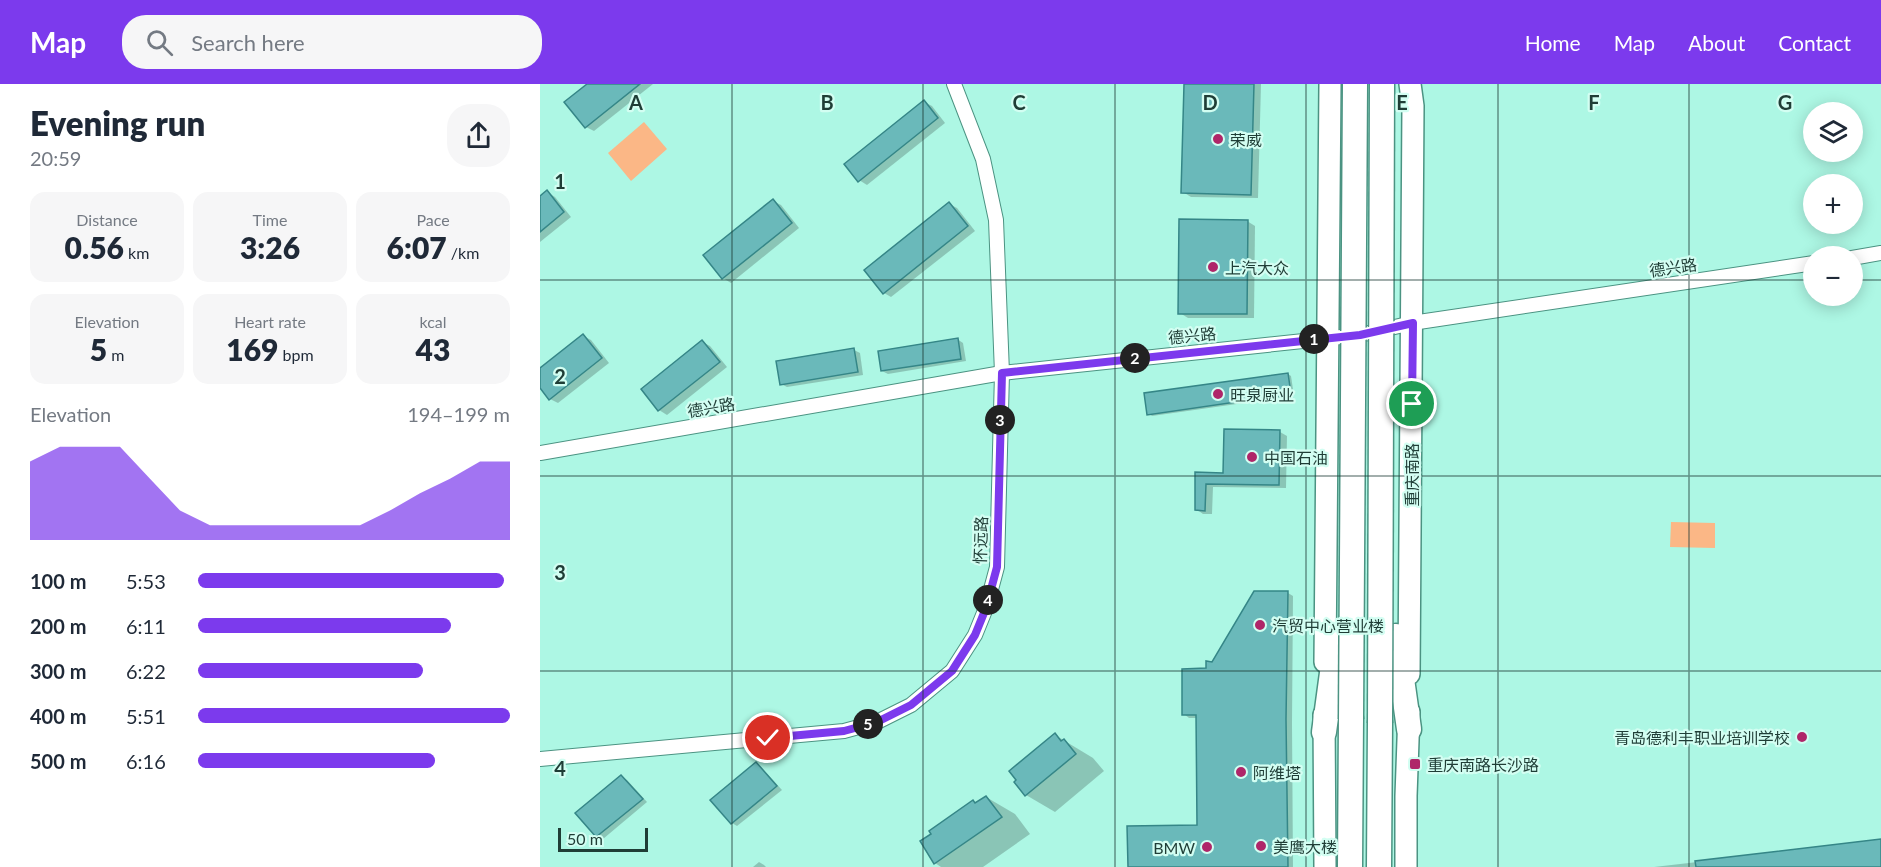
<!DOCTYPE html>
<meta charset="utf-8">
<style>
body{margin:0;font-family:Lato,"Noto Sans SC",sans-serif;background:#f6f6f7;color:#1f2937;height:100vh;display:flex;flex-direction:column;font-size:22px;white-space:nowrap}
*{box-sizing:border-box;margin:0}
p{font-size:20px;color:#747a83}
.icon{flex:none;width:33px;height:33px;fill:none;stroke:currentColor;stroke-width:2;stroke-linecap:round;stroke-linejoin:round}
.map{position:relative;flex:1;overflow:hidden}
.sheet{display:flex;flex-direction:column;background:#fff;width:540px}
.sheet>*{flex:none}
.tools{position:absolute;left:1263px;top:18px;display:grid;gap:12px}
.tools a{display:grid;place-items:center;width:60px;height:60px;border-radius:50%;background:#fff;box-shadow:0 3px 15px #0003;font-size:30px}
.scale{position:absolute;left:18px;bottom:15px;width:90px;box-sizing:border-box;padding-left:6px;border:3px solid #1f3d36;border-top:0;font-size:16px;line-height:21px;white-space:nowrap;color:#1f3d36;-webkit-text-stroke:4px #d3fef2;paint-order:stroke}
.pin{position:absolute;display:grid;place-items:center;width:51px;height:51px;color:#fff;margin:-26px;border:3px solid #fff;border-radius:50%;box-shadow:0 2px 6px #0007}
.km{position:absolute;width:30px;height:30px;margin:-15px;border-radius:50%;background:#222;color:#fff;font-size:16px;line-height:30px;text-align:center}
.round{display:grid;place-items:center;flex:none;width:63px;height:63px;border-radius:24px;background:#f6f6f7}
.overview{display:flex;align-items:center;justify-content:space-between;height:102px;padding:0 30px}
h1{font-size:33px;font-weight:800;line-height:45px}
.figures{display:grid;grid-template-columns:repeat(3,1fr);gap:9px;height:102px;padding:6px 30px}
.figures div{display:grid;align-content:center;border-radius:15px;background:#f6f6f7;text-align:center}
.figures b{font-size:30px;font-weight:800}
.figures small{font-size:16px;font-weight:400}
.figures p{font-size:16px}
.chart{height:168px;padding:12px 30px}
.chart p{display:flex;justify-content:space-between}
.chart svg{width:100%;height:108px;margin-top:6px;fill:#7c3aed;opacity:.7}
ul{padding:0 30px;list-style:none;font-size:20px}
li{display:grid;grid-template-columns:96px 72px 1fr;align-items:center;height:45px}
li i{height:15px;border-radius:8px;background:#7c3aed}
header{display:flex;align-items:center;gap:36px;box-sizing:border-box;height:84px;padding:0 30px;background:#7c3aed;color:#fff}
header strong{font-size:28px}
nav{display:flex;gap:33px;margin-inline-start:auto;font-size:21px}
.search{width:420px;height:54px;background:#f6f6f7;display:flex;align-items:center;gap:15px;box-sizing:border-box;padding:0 21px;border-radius:24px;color:#747a83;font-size:22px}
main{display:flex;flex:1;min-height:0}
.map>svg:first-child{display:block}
</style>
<header>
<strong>Map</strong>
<div class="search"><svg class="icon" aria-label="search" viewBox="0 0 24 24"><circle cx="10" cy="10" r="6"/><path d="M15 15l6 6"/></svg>Search here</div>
<nav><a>Home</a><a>Map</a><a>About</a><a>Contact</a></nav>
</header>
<main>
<section class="sheet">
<div class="overview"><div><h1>Evening run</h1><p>20:59</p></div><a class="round"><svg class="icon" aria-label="share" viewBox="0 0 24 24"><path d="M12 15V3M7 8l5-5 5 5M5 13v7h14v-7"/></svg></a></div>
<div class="figures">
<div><p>Distance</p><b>0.56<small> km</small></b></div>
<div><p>Time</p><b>3:26</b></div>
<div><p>Pace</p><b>6:07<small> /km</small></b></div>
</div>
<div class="figures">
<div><p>Elevation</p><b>5<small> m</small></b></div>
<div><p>Heart rate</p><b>169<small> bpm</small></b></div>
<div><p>kcal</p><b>43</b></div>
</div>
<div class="chart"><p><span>Elevation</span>194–199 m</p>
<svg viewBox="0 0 160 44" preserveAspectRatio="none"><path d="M0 44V12L10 6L20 6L30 6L40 19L50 32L60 38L70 38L80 38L90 38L100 38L110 38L120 32L130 25L140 19L150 12L160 12V44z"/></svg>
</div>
<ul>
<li><b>100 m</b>5:53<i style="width:98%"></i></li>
<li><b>200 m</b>6:11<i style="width:81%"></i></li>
<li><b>300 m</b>6:22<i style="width:72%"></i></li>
<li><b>400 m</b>5:51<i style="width:100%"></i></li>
<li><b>500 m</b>6:16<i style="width:76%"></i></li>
</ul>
</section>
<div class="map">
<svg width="1341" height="783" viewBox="0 0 1341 783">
<rect width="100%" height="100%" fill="#adf7e4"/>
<g fill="#fbb786">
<polygon points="104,38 127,65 91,97 68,69"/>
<polygon points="1131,438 1175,439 1175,464 1130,463"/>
</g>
<g fill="#0003">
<polygon points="50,0 113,0 54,47 46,43"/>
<polygon points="646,0 721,0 718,114 651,113 643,108"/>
<polygon points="384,18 392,22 405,39 327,101 319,96"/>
<polygon points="7,108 15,113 31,133 0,158 0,114"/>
<polygon points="233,117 241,121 259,144 191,199 183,194"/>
<polygon points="409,120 417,124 435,147 351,213 344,209"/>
<polygon points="707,137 715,142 714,234 648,234 640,229"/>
<polygon points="43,252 51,256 69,279 18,319 10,315 0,302 0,286"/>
<polygon points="417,255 423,259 426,277 348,290 342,287"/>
<polygon points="162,258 170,262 187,283 127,331 119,326 103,305"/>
<polygon points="314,266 320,269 323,291 247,303 241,300"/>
<polygon points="748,290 751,292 754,312 612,332 609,330"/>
<polygon points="740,348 747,352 746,404 673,403 672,430 663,430 656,425 657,390 685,391"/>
<polygon points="748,509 753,512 752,639 753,783 589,783 658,742 657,634 649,634 644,630 672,579"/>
<polygon points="515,651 553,674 564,687 515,728 486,711 476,698"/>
<polygon points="216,680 221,683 242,706 197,742 192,739"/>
<polygon points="81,693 87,696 107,718 63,755 57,752"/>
<polygon points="446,713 475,730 490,750 443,783 401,783 395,779 433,717 437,720"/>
<polygon points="1341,757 1341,783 1114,783"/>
<polygon points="219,778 224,781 226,783 213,783"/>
</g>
<g fill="#6ab9ba" stroke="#358687" stroke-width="1.5">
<polygon points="47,0 100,0 45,44 24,18"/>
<polygon points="644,0 714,0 711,111 641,109"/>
<polygon points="384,16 398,34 318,98 304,80"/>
<polygon points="7,106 24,128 0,148 0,112"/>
<polygon points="233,115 252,139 182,195 163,171"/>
<polygon points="409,118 428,142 343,210 324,186"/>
<polygon points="639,135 708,136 707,230 638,230"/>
<polygon points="43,250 62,274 9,316 0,304 0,284"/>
<polygon points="418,254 421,275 341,287 338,267"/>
<polygon points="162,256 180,278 118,327 101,305"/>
<polygon points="314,264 318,288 240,301 236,277"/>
<polygon points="748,289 751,310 607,331 604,309"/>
<polygon points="684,345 740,346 739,401 666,400 665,427 655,426 655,388 683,389"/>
<polygon points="714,507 748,507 746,635 748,783 588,783 587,742 657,741 656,631 642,631 642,585 666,584 666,577 672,578"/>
<polygon points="515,649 521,657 524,655 536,670 485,712 474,698 476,696 469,687"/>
<polygon points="216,678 237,702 191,740 170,716"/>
<polygon points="81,691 103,715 56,753 35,729"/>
<polygon points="446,712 462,733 394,780 380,757 391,750 389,747 433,716 435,719"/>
<polygon points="1341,755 1341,783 1156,783 1155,777"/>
</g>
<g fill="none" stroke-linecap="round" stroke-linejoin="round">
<g stroke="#4b9382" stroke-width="16">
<g id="street">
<polyline points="1312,174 1341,169"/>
<polyline points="0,369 462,289 820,251 872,239 1274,179"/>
<polyline points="0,675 304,647 337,638 371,621 412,587 435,551 446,524 457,483 462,289 456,136 443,75 414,0"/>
</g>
</g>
<g stroke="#4b9382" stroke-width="24">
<g id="primary">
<polyline points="785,578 790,0"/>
<polyline points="869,590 873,22 870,0"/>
<polyline points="784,631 785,783"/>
<polyline points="866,783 866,712 869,628"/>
</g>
</g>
<g stroke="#4b9382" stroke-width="27">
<g id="highway">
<polyline points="856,552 869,645"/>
<polyline points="784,648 797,552"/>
<polyline points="810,783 811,635"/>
<polyline points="839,783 840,639"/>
</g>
</g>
<use href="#street" stroke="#fff" stroke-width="14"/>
<use href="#primary" stroke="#fff" stroke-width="21"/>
<use href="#highway" stroke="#fff" stroke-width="24"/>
<g stroke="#4b9382" stroke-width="27" stroke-linecap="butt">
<g id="highway-bridge">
<polyline points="811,635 815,0"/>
<polyline points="840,639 842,0"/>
</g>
</g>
<use href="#highway-bridge" stroke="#fff" stroke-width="24"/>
</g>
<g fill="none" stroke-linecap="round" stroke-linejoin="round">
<g stroke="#fff" stroke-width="12">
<polyline id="route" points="228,654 304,647 337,638 371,621 412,587 435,551 446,524 457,483 462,289 820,251 873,239 872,320"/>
</g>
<use href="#route" stroke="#7c3aed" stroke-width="8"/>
</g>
<path fill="none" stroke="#1f3d36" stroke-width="1.5" stroke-opacity="0.55" d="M192,0V783M383,0V783M575,0V783M766,0V783M958,0V783M1149,0V783M0,196H1274M1312,196H1341M0,392H1341M0,587H1341"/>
<g fill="#af2669" stroke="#d3fef2" stroke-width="2">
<circle cx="678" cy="55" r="6"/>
<circle cx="673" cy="183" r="6"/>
<circle cx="678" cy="310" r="6"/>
<circle cx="712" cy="373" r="6"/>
<circle cx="720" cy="541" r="6"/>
<circle cx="1262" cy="653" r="6"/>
<rect x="869" y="674" width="12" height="12" rx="3"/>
<circle cx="701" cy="688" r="6"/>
<circle cx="721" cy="762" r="6"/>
<circle cx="667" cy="763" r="6"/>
</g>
<g text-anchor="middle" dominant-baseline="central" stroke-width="4.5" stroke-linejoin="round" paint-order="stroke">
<g font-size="16" fill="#1f3d36" stroke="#d3fef2" text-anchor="start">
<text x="690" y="55">荣威</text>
<text x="685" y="183">上汽大众</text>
<text x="690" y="310">旺泉厨业</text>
<text x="724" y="373">中国石油</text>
<text x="732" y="541">汽贸中心营业楼</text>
<text x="1250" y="653" text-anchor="end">青岛德利丰职业培训学校</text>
<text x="887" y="680">重庆南路长沙路</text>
<text x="713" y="688">阿维塔</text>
<text x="733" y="762">美鹰大楼</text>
<text x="655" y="763" text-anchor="end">BMW</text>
</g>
<g font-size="16" fill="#1f3d36" stroke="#d3fef2">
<text transform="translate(1133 183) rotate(-8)">德兴路</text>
<text transform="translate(652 251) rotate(-6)">德兴路</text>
<text transform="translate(171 323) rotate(-10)">德兴路</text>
<text transform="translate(871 391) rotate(-90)">重庆南路</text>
<text transform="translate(440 456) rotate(-88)">怀远路</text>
</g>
</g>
<g font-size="20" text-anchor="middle" font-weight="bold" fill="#1f3d36" stroke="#d3fef2" stroke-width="4.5" stroke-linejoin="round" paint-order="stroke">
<text x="96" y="26">A</text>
<text x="287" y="26">B</text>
<text x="479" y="26">C</text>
<text x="670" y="26">D</text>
<text x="862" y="26">E</text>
<text x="1054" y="26">F</text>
<text x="1245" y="26">G</text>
<text x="20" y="105">1</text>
<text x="20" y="300">2</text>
<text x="20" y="496">3</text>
<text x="20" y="692">4</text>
</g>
</svg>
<div class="tools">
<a><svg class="icon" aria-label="layers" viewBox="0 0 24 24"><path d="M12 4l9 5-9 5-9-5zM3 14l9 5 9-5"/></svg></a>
<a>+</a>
<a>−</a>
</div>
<div class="scale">50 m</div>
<div class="pin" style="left:872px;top:320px;background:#1e9e55"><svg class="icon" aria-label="arrive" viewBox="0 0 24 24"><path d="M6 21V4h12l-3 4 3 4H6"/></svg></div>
<div class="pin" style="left:228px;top:654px;background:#d93025"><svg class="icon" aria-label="check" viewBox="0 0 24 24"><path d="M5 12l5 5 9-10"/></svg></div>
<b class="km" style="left:774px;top:255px">1</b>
<b class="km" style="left:595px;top:274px">2</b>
<b class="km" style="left:460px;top:336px">3</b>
<b class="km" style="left:448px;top:516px">4</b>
<b class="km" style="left:328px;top:640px">5</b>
</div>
</main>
